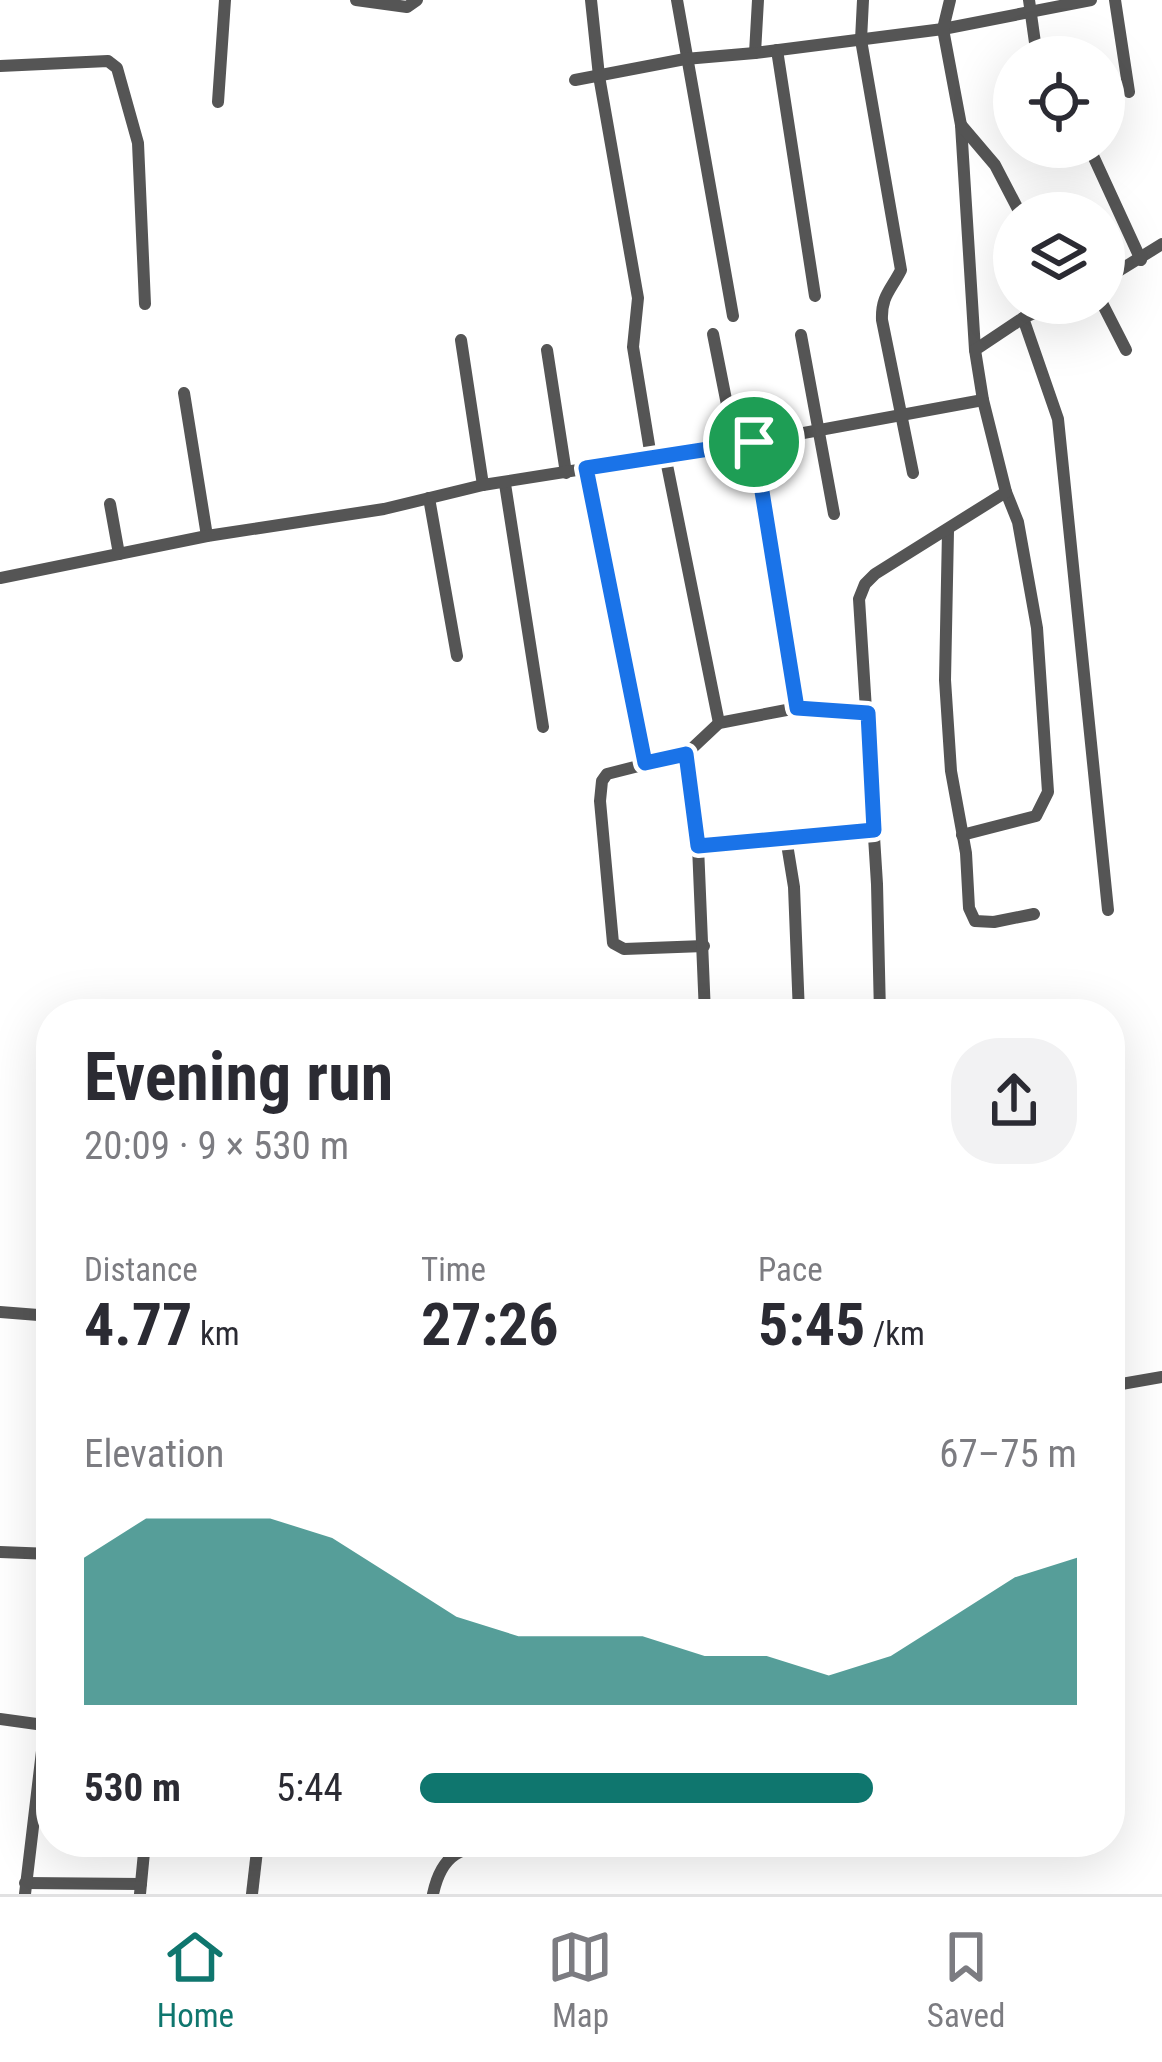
<!DOCTYPE html>
<meta charset="utf-8">
<style>
body{margin:0;font-family:"Roboto Condensed",sans-serif;background:#f2f2f3;color:#2b2b33;height:100vh;display:flex;flex-direction:column;font-size:45px;white-space:nowrap}
*{box-sizing:border-box;margin:0}
p{font-size:39px;color:#7c7c81}
.icon{flex:none;width:66px;height:66px;fill:none;stroke:currentColor;stroke-width:2;stroke-linecap:round;stroke-linejoin:round}
.map{position:relative;flex:1;overflow:hidden}
.panel{position:absolute;left:36px;top:999px;width:1089px;height:858px;display:flex;flex-direction:column;background:#fff;border-radius:48px;box-shadow:0 12px 48px #0002}
.panel>*{flex:none}
.tools{position:absolute;left:993px;top:36px;display:grid;gap:24px}
.tools a{display:grid;place-items:center;width:132px;height:132px;border-radius:50%;background:#fff;box-shadow:0 12px 48px #0002;font-size:60px}
.pin{position:absolute;display:grid;place-items:center;width:102px;height:102px;color:#fff;margin:-51px;border:6px solid #fff;border-radius:50%;box-shadow:0 3px 12px #0007}
.round{display:grid;place-items:center;flex:none;width:126px;height:126px;border-radius:48px;background:#f2f2f3}
.head{display:flex;align-items:center;justify-content:space-between;height:204px;padding:0 48px}
h1{font-size:66px;font-weight:700;line-height:90px}
.metrics{display:grid;grid-template-columns:repeat(3,1fr);gap:18px;height:204px;padding:12px 48px}
.metrics div{display:grid;align-content:center}
.metrics b{font-size:60px;font-weight:700}
.metrics small{font-size:33px;font-weight:400}
.metrics p{font-size:33px}
.chart{height:336px;padding:24px 48px}
.chart p{display:flex;justify-content:space-between}
.chart svg{width:100%;height:216px;margin-top:12px;fill:#0f766e;opacity:.7}
ul{padding:0 48px;list-style:none;font-size:39px}
li{display:grid;grid-template-columns:192px 144px 1fr;align-items:center;height:90px}
li i{height:30px;border-radius:15px;background:#0f766e}
.tabs{display:flex;justify-content:space-around;align-items:center;height:168px;border-top:3px solid #e1e1e2;background:#fff;font-size:33px;color:#7c7c81}
.tabs a{display:grid;justify-items:center;gap:6px}
.tabs .active{color:#0f766e}
.map>svg:first-child{display:block}
</style>
<div class="map">
<svg width="1162" height="1894" viewBox="0 0 1162 1894">
<rect width="100%" height="100%" fill="#fff"/>
<g fill="none" stroke-linecap="round" stroke-linejoin="round">
<g stroke="#555" stroke-width="12">
<polyline points="356,0 407,7 417,0"/>
<polyline points="591,0 599,76 638,298 633,347 651,457"/>
<polyline points="677,0 733,316"/>
<polyline points="758,0 755,53 943,29 1091,0"/>
<path d="M863,0L861,40L901,270C891,290 881,296 882,320L913,473"/>
<polyline points="950,0 943,29 961,125 975,350"/>
<polyline points="1029,0 1037,57"/>
<polyline points="1115,0 1129,92"/>
<polyline points="777,50 815,296"/>
<polyline points="0,66 108,61 117,68 138,143 145,304"/>
<polyline points="575,80 685,59 755,53"/>
<polyline points="218,102 225,0"/>
<polyline points="961,125 995,165 1020,213"/>
<polyline points="1089,147 1141,260"/>
<polyline points="1104,280 1162,244"/>
<polyline points="1102,303 1126,350"/>
<polyline points="1023,318 1058,419 1108,910"/>
<polyline points="713,334 735,445"/>
<polyline points="801,335 834,514"/>
<polyline points="461,340 483,485"/>
<polyline points="547,350 566,473"/>
<polyline points="184,393 207,536"/>
<polyline points="754,442 797,708"/>
<polyline points="665,455 719,723"/>
<polyline points="586,468 645,763"/>
<polyline points="505,484 543,727"/>
<polyline points="429,498 457,656"/>
<polyline points="110,504 119,554"/>
<polyline points="948,531 945,680 951,771 966,853 969,908 975,921 994,922 1034,914"/>
<polyline points="0,578 207,536 384,509 483,485 754,442 983,400"/>
<polyline points="686,754 698,846"/>
<polyline points="962,835 1036,816 1048,792 1037,628 1018,522 1006,492"/>
<polyline points="786,838 794,887 799,1014"/>
<polyline points="704,946 624,949 613,943 600,801 602,781 607,774 686,754 719,723 797,708 868,713"/>
<polyline points="705,1014 698,846 874,830"/>
<polyline points="880,1014 877,884 859,599 865,584 875,574 1006,492 983,400 975,350 1023,318 1056,303"/>
<polyline points="0,1312 51,1316"/>
<polyline points="1110,1386 1162,1377"/>
<polyline points="0,1552 51,1554"/>
<polyline points="0,1719 51,1726"/>
<polyline points="25,1883 141,1884"/>
<polyline points="25,1894 45,1726"/>
<polyline points="140,1894 145,1842"/>
<polyline points="252,1894 258,1842"/>
<path d="M433,1894C442,1852 461,1848 500,1842"/>
</g>
</g>
<g fill="none" stroke-linecap="round" stroke-linejoin="round">
<g stroke="#fff" stroke-width="24">
<polygon id="route" points="754,442 797,708 868,713 874,830 698,846 686,754 645,763 586,468"/>
</g>
<use href="#route" stroke="#1a73e8" stroke-width="15"/>
</g>
</svg>
<div class="tools">
<a><svg class="icon" aria-label="locate" viewBox="0 0 24 24"><circle cx="12" cy="12" r="6"/><path d="M12 2v4M12 18v4M2 12h4M18 12h4"/></svg></a>
<a><svg class="icon" aria-label="layers" viewBox="0 0 24 24"><path d="M12 4l9 5-9 5-9-5zM3 14l9 5 9-5"/></svg></a>
</div>
<div class="pin" style="left:754px;top:442px;background:#1e9e55"><svg class="icon" aria-label="arrive" viewBox="0 0 24 24"><path d="M6 21V4h12l-3 4 3 4H6"/></svg></div>
<section class="panel">
<div class="head"><div><h1>Evening run</h1><p>20:09 · 9 × 530 m</p></div><a class="round"><svg class="icon" aria-label="share" viewBox="0 0 24 24"><path d="M12 15V3M7 8l5-5 5 5M5 13v7h14v-7"/></svg></a></div>
<div class="metrics">
<div><p>Distance</p><b>4.77<small> km</small></b></div>
<div><p>Time</p><b>27:26</b></div>
<div><p>Pace</p><b>5:45<small> /km</small></b></div>
</div>
<div class="chart"><p><span>Elevation</span>67–75 m</p>
<svg viewBox="0 0 160 44" preserveAspectRatio="none"><path d="M0 44V14L10 6L20 6L30 6L40 10L50 18L60 26L70 30L80 30L90 30L100 34L110 34L120 38L130 34L140 26L150 18L160 14V44z"/></svg>
</div>
<ul>
<li><b>530 m</b>5:44<i style="width:69%"></i></li>
</ul>
</section>
</div>
<nav class="tabs">
<a class="active"><svg class="icon" aria-label="home" viewBox="0 0 24 24"><path d="M3 11l9-7 9 7M6 9v11h12V9"/></svg>Home</a>
<a><svg class="icon" aria-label="map" viewBox="0 0 24 24"><path d="M3 6l6-2 6 2 6-2v14l-6 2-6-2-6 2zM9 4v14M15 6v14"/></svg>Map</a>
<a><svg class="icon" aria-label="saved" viewBox="0 0 24 24"><path d="M7 4h10v16l-5-4-5 4z"/></svg>Saved</a>
</nav>
